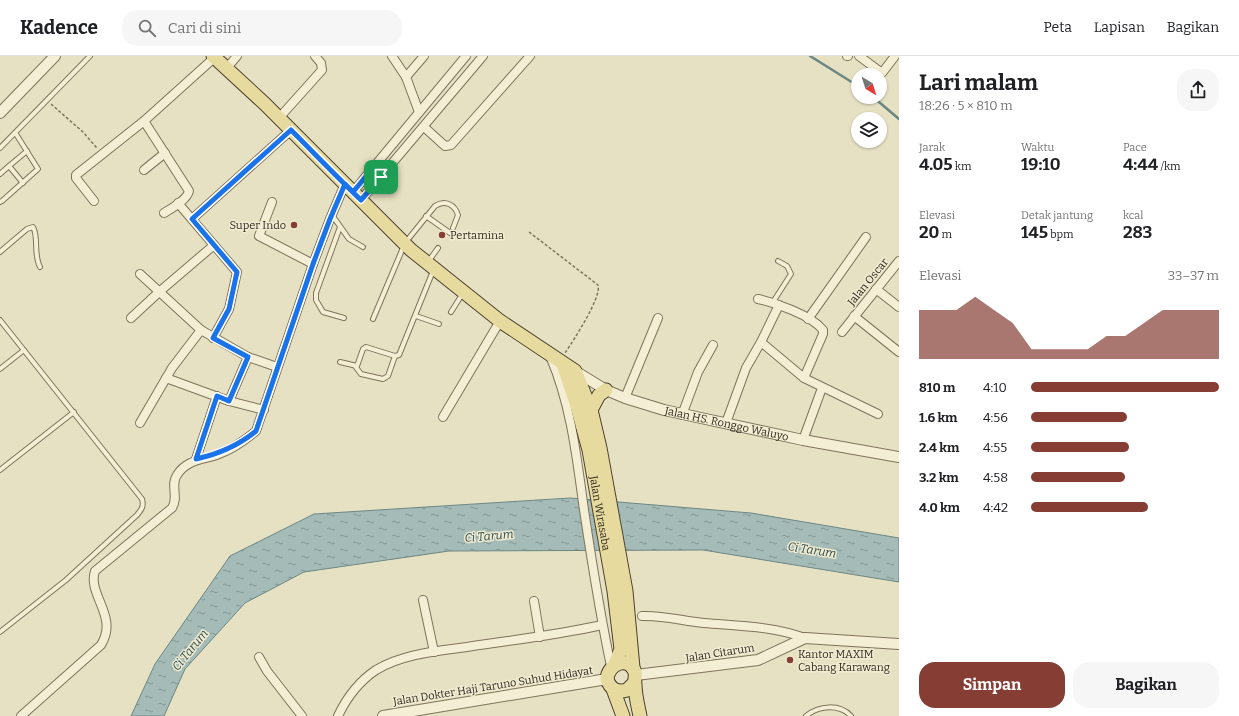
<!DOCTYPE html>
<html lang="id">
<meta charset="utf-8">
<style>
body{margin:0;font-family:Bitter,serif;background:#f6f6f6;color:#202124;height:100vh;display:flex;flex-direction:column;font-size:15px;white-space:nowrap}
*{box-sizing:border-box;margin:0}
p{font-size:13px;color:#757577}
.icon{flex:none;width:22px;height:22px;fill:none;stroke:currentColor;stroke-width:2;stroke-linecap:round;stroke-linejoin:round}
.map{position:relative;flex:1;overflow:hidden}
.sheet{display:flex;flex-direction:column;background:#fff;width:340px}
.sheet>*{flex:none}
.needle{width:26px;rotate:142deg}
.fabs{position:absolute;left:851px;top:12px;display:grid;gap:8px}
.fabs a{display:grid;place-items:center;width:36px;height:36px;border-radius:50%;background:#fff;box-shadow:0 1px 3px #0004;font-size:20px}
.pin{position:absolute;display:grid;place-items:center;width:34px;height:34px;color:#fff;margin:-17px;border-radius:8px;box-shadow:0 2px 6px #0006}
.round{display:grid;place-items:center;flex:none;width:42px;height:42px;border-radius:16px;background:#f6f6f6}
.summary{display:flex;align-items:center;justify-content:space-between;height:68px;padding:0 20px}
h1{font-size:22px;font-weight:700;line-height:30px}
.stats{display:grid;grid-template-columns:repeat(3,1fr);gap:6px;height:68px;padding:4px 20px}
.stats div{display:grid;align-content:center}
.stats b{font-size:17px;font-weight:700}
.stats small{font-size:11px;font-weight:400}
.stats p{font-size:11px}
.chart{height:112px;padding:8px 20px}
.chart p{display:flex;justify-content:space-between}
.chart svg{width:100%;height:72px;margin-top:4px;fill:#863e34;opacity:.7}
.action{display:flex;gap:8px;margin-top:auto;padding:8px 20px}
.action a{flex:1;height:46px;border-radius:16px;background:#863e34;color:#fff;font-size:16px;font-weight:700;line-height:46px;text-align:center}
.action a+a{background:#f6f6f6;color:#202124}
ul{padding:0 20px;list-style:none;font-size:13px}
li{display:grid;grid-template-columns:64px 48px 1fr;align-items:center;height:30px}
li i{height:10px;border-radius:5px;background:#863e34}
header{display:flex;align-items:center;gap:24px;box-sizing:border-box;height:56px;padding:0 20px;background:#fff;border-bottom:1px solid #e0e0e0}
header strong{font-size:19px}
nav{display:flex;gap:22px;margin-inline-start:auto;font-size:14px}
.search{width:280px;height:36px;background:#f6f6f6;display:flex;align-items:center;gap:10px;box-sizing:border-box;padding:0 14px;border-radius:16px;color:#757577;font-size:15px}
main{display:flex;flex:1;min-height:0}
.map>svg:first-child{display:block}
</style>
<header>
<strong>Kadence</strong>
<div class="search"><svg class="icon" aria-label="search" viewBox="0 0 24 24"><circle cx="10" cy="10" r="6"/><path d="M15 15l6 6"/></svg>Cari di sini</div>
<nav><a>Peta</a><a>Lapisan</a><a>Bagikan</a></nav>
</header>
<main>
<div class="map">
<svg width="899" height="660" viewBox="0 0 899 660">
<defs>
<pattern id="water-ripples" width="26" height="14" patternUnits="userSpaceOnUse"><rect width="26" height="14" fill="#a4bbb7"/><path d="M2 4q2-2 4 0t4 0M15 11q2-2 4 0t4 0" fill="none" stroke="#869894"/></pattern>
</defs>
<rect width="100%" height="100%" fill="#e7e1c3"/>
<polygon fill="url(#water-ripples)" stroke="#6d8784" points="570,442 751,457 899,482 899,526 703,494 449,495 304,516 245,547 185,613 164,660 131,660 155,608 230,500 314,458"/>
<g fill="none" stroke-linecap="round" stroke-linejoin="round">
<g stroke="#6d8784" stroke-width="2.5">
<polyline points="810,0 858,30"/>
<polyline points="873,41 899,63"/>
</g>
<g stroke="#7f735c" stroke-width="6">
<g id="service">
<polyline points="0,92 90,0"/>
<polyline points="9,110 27,95"/>
<polyline points="0,118 9,110 23,127"/>
<polyline points="0,146 2,145 38,113 16,78"/>
<polyline points="332,159 349,183 363,191"/>
<polyline points="426,160 450,177"/>
<polyline points="340,171 316,237 316,244 323,256 344,262"/>
<path d="M0,196L27,173L33,171C39,181 33,197 40,211"/>
<polyline points="428,206 438,192"/>
<polyline points="773,246 791,218 787,210 778,205"/>
<polyline points="451,256 463,237"/>
<polyline points="416,260 439,268"/>
<path d="M373,263L405,187L435,150C445,143 455,149 458,159L453,172"/>
<path d="M0,264L142,443C144,450 142,453 137,459L66,524L0,576"/>
<polyline points="340,306 357,310 363,293 366,291 395,300 399,299 433,215"/>
<polyline points="355,310 361,318 383,323 388,320 395,300"/>
<polyline points="0,313 24,294"/>
<polyline points="0,414 74,356"/>
<path d="M806,660C819,649 840,648 851,660"/>
</g>
</g>
<g stroke="#7f735c" stroke-width="10">
<g id="minor">
<polyline points="392,0 406,21 419,56"/>
<polyline points="847,0 848,0"/>
<polyline points="859,0 882,17 895,0"/>
<polyline points="226,13 237,0"/>
<polyline points="406,21 424,0"/>
<polyline points="279,62 322,14 321,7 315,0"/>
<path d="M144,65L189,135C187,144 172,152 164,157"/>
<polyline points="424,71 445,90 451,89 530,0"/>
<polyline points="144,114 165,97"/>
<polyline points="353,136 466,0"/>
<polyline points="361,144 483,0"/>
<polyline points="94,145 76,122 76,119 144,65 214,2"/>
<polyline points="272,146 259,180 313,208"/>
<polyline points="178,147 237,216 229,253 213,282"/>
<polyline points="192,163 291,74"/>
<polyline points="140,218 201,274 248,301 277,311"/>
<polyline points="876,233 899,251"/>
<path d="M758,243C776,247 811,259 823,274V278L804,322"/>
<polyline points="854,260 899,296"/>
<polyline points="131,262 159,236 214,189"/>
<polyline points="808,263 866,181"/>
<polyline points="842,276 899,205"/>
<polyline points="761,286 804,322 878,358"/>
<path d="M550,300C571,348 577,403 584,454C592,507 600,559 611,610"/>
<polyline points="166,322 229,345 264,354"/>
<polyline points="625,342 658,262"/>
<polyline points="229,345 248,301"/>
<polyline points="682,359 698,316 713,289"/>
<polyline points="443,361 500,265"/>
<polyline points="140,367 172,312 201,274"/>
<polyline points="726,367 746,312 761,286 779,249"/>
<polyline points="803,384 822,332"/>
<polyline points="196,403 217,340"/>
<polyline points="423,544 434,596"/>
<polyline points="534,545 540,581"/>
<path d="M642,560C663,559 683,565 704,567C738,570 772,570 805,582"/>
<polyline points="259,601 267,615 302,660"/>
<path d="M21,660L101,589C119,560 87,539 95,515L172,452C179,441 170,429 177,419C187,403 204,404 219,398C233,393 245,384 256,375L313,208L330,163L345,128"/>
<path d="M338,660C347,641 358,626 376,614C402,598 437,595 467,591C512,584 558,579 602,569"/>
</g>
</g>
<g stroke="#7f735c" stroke-width="12">
<g id="tertiary">
<polyline points="0,57 55,0"/>
<path id="s1" d="M575,315L606,334L625,342L664,354L803,384L899,401"/>
<polyline points="636,619 758,604 805,582 899,588"/>
<polyline points="383,660 607,623"/>
</g>
</g>
<g stroke="#4d4130" stroke-width="15">
<g id="primary">
<polyline points="213,0 265,48 411,194 500,265 575,315 591,354 600,392 626,535 633,612"/>
<path id="s2" d="M563,308L577,350L589,394L614,535L621,593L615,608"/>
<polyline points="591,354 599,339 606,334"/>
<path d="M634,627L627,634C617,637 610,633 607,623C608,608 628,599 635,616C636,620 634,624 635,628C635,639 638,650 640,660"/>
<polyline points="613,633 623,660"/>
</g>
</g>
<g stroke="#7f735c" stroke-width="1.5" stroke-dasharray="3 2" stroke-linecap="butt">
<polyline points="51,48 83,76 97,92"/>
<path d="M529,176L598,229C602,241 573,285 565,297"/>
</g>
<use href="#service" stroke="#f4eed4" stroke-width="4"/>
<use href="#minor" stroke="#f4eed4" stroke-width="8"/>
<use href="#tertiary" stroke="#f4eed4" stroke-width="10"/>
<use href="#primary" stroke="#e6da9e" stroke-width="13"/>
</g>
<g fill="none" stroke-linecap="round" stroke-linejoin="round">
<g stroke="#fff" stroke-width="8">
<path id="route" d="M381,121L372,113L353,136L345,128L330,163L313,208L256,375C238,390 219,398 196,403L217,340L229,345L248,301L213,282L229,253L237,216L192,163L291,74C314,97 337,121 361,144L381,121"/>
</g>
<use href="#route" stroke="#1a73e8" stroke-width="5"/>
</g>
<g fill="#863e34" stroke="#f0ebd1" stroke-width="1.5">
<circle cx="294" cy="169" r="4"/>
<circle cx="442" cy="179" r="4"/>
<circle cx="790" cy="604" r="4"/>
</g>
<g text-anchor="middle" dominant-baseline="central" stroke-width="3" stroke-linejoin="round" paint-order="stroke">
<g font-size="11" fill="#312a1e" stroke="#f0ebd1" text-anchor="start">
<text x="286" y="169" text-anchor="end">Super Indo</text>
<text x="450" y="179">Pertamina</text>
<text x="798" y="598">Kantor MAXIM<tspan x="798" dy="13">Cabang Karawang</tspan></text>
</g>
<g font-size="11" fill="#312a1e" stroke="#f0ebd1">
<text transform="translate(868 226) rotate(-51)">Jalan Oscar</text>
<text stroke="none"><textPath href="#s1" startOffset="162">Jalan HS. Ronggo Waluyo</textPath></text>
<text stroke="none"><textPath href="#s2" startOffset="154">Jalan Wirasaba</textPath></text>
<text transform="translate(720 597) rotate(-9)">Jalan Citarum</text>
<text transform="translate(493 630) rotate(-9)">Jalan Dokter Haji Taruno Suhud Hidayat</text>
</g>
<g font-size="12" font-style="italic" fill="#2f4d4f" stroke="#f0ebd1">
<text transform="translate(489 480) rotate(-5)">Ci Tarum</text>
<text transform="translate(812 494) rotate(9)">Ci Tarum</text>
<text transform="translate(190 594) rotate(-51)">Ci Tarum</text>
</g>
</g>
</svg>
<div class="fabs">
<a><svg class="needle" viewBox="-14 -14 28 28"><path d="M0-13l5 13h-10z" fill="#e53935"/><path d="M0 13l5-13h-10z" fill="#757577"/></svg></a>
<a><svg class="icon" aria-label="layers" viewBox="0 0 24 24"><path d="M12 4l9 5-9 5-9-5zM3 14l9 5 9-5"/></svg></a>
</div>
<div class="pin" style="left:381px;top:121px;background:#1e9e55"><svg class="icon" aria-label="arrive" viewBox="0 0 24 24"><path d="M6 21V4h12l-3 4 3 4H6"/></svg></div>
</div>
<section class="sheet">
<div class="summary"><div><h1>Lari malam</h1><p>18:26 · 5 × 810 m</p></div><a class="round"><svg class="icon" aria-label="share" viewBox="0 0 24 24"><path d="M12 15V3M7 8l5-5 5 5M5 13v7h14v-7"/></svg></a></div>
<div class="stats">
<div><p>Jarak</p><b>4.05<small> km</small></b></div>
<div><p>Waktu</p><b>19:10</b></div>
<div><p>Pace</p><b>4:44<small> /km</small></b></div>
</div>
<div class="stats">
<div><p>Elevasi</p><b>20<small> m</small></b></div>
<div><p>Detak jantung</p><b>145<small> bpm</small></b></div>
<div><p>kcal</p><b>283</b></div>
</div>
<div class="chart"><p><span>Elevasi</span>33–37 m</p>
<svg viewBox="0 0 160 44" preserveAspectRatio="none"><path d="M0 44V14L10 14L20 14L30 6L40 14L50 22L60 38L70 38L80 38L90 38L100 30L110 30L120 22L130 14L140 14L150 14L160 14V44z"/></svg>
</div>
<ul>
<li><b>810 m</b>4:10<i style="width:100%"></i></li>
<li><b>1.6 km</b>4:56<i style="width:51%"></i></li>
<li><b>2.4 km</b>4:55<i style="width:52%"></i></li>
<li><b>3.2 km</b>4:58<i style="width:50%"></i></li>
<li><b>4.0 km</b>4:42<i style="width:62%"></i></li>
</ul>
<div class="action"><a>Simpan</a><a>Bagikan</a></div>
</section>
</main>
